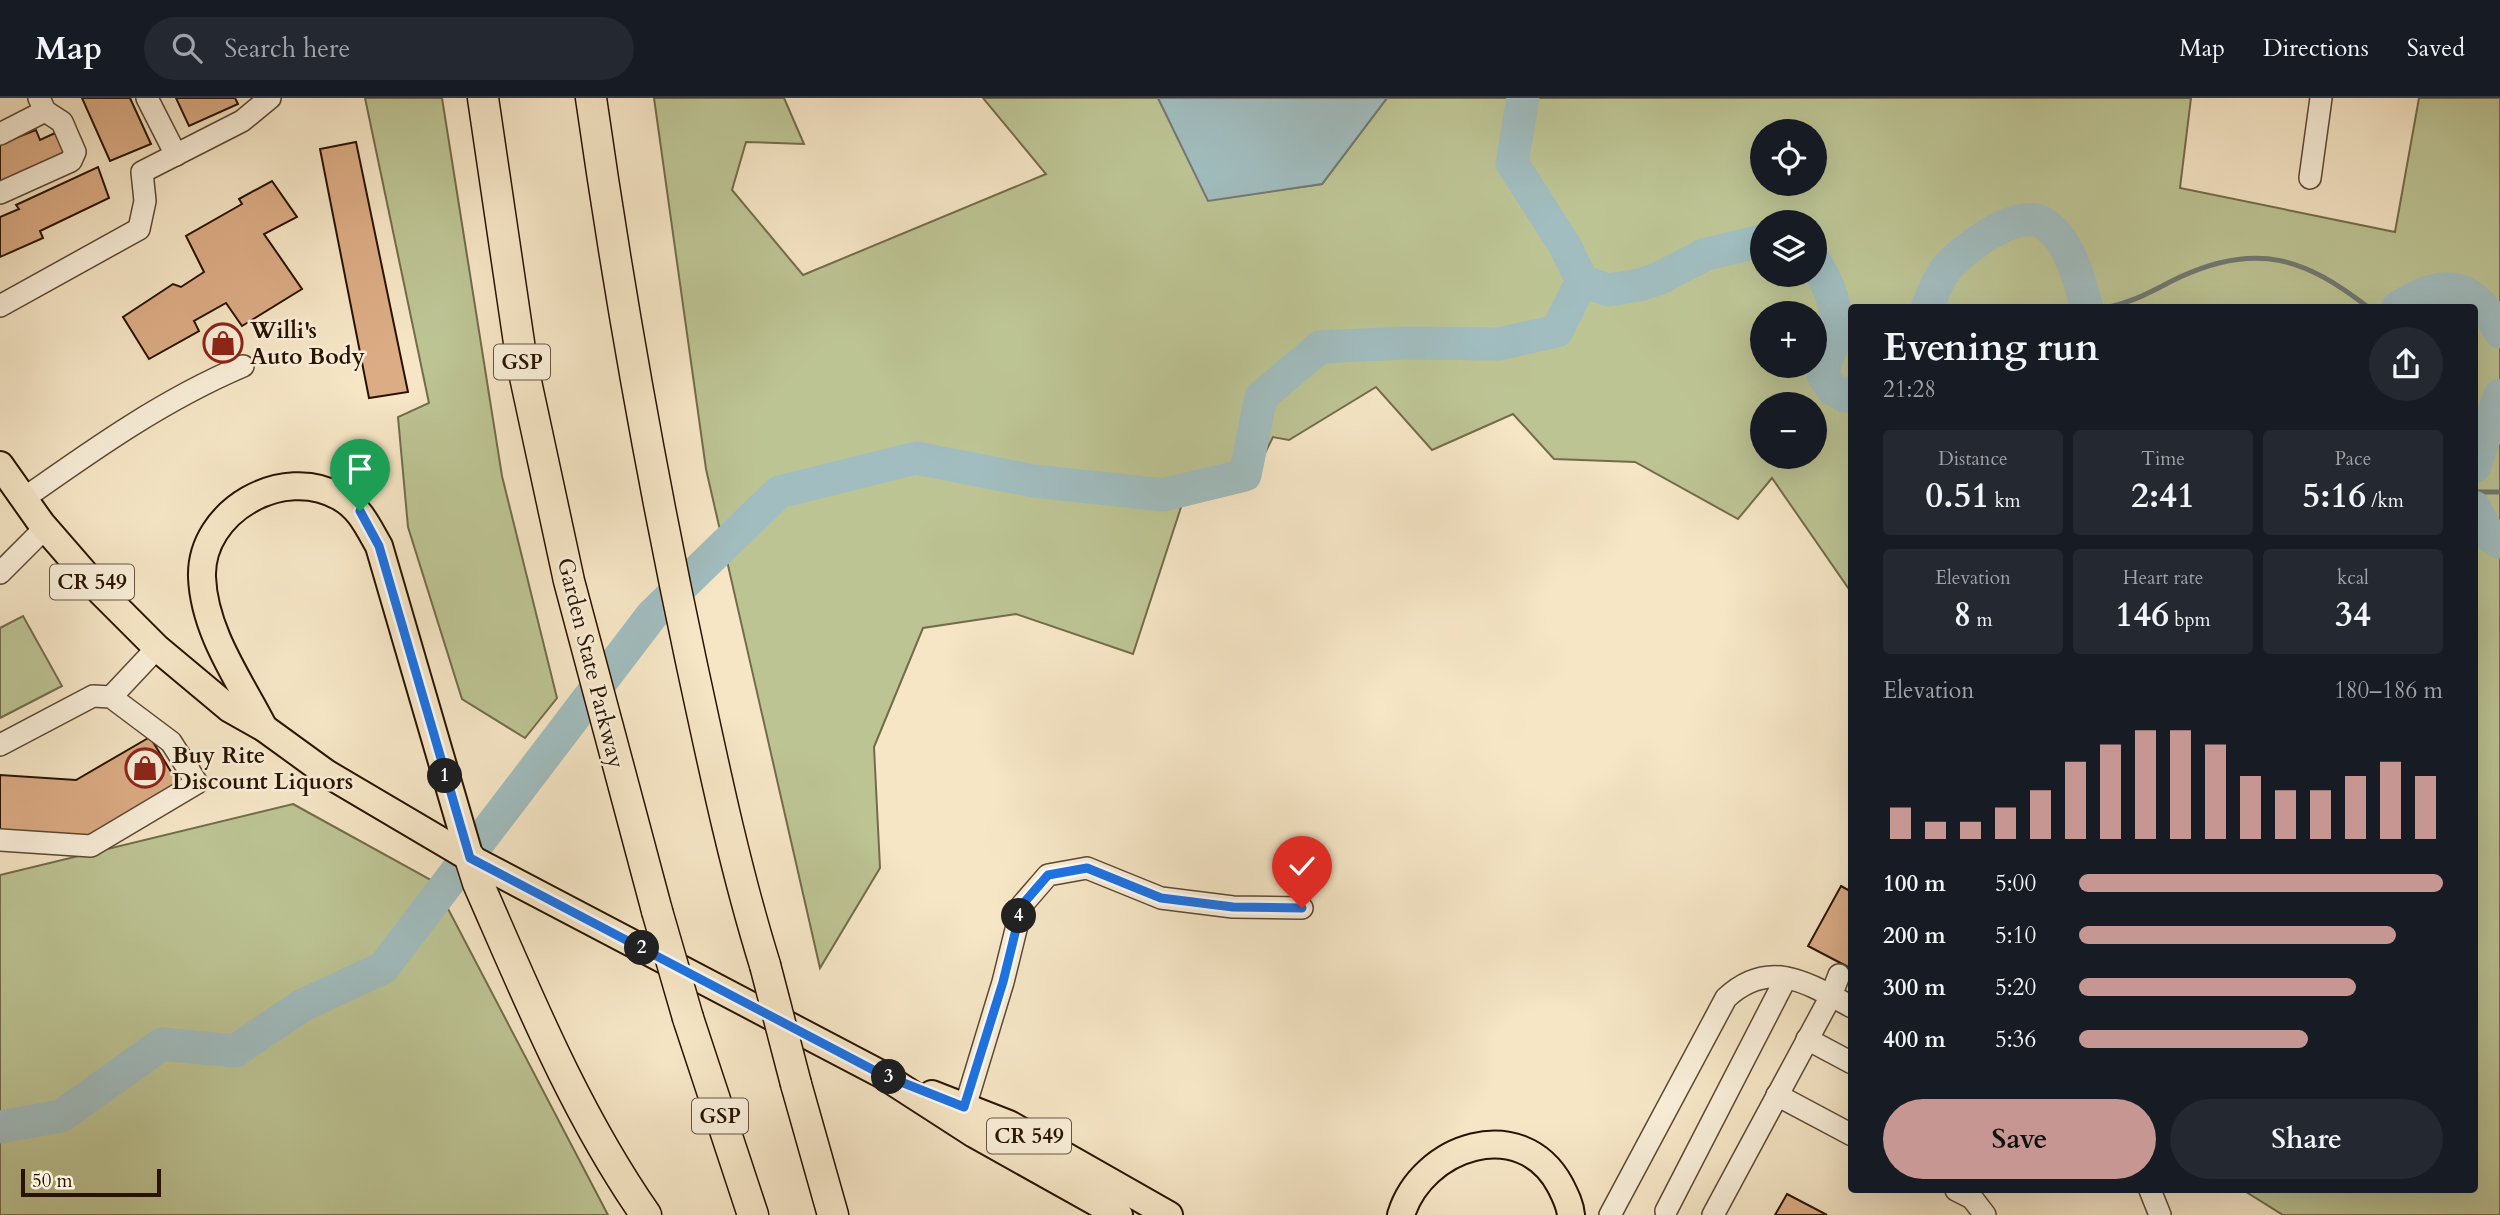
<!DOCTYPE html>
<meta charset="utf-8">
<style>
body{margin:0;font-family:Cardo,serif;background:#242831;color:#f1f3f6;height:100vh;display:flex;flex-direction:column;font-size:26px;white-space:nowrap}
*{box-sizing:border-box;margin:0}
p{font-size:23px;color:#9ea1a6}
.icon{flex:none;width:38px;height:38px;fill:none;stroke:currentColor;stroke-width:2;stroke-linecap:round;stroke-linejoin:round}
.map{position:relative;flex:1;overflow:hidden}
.side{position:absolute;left:1848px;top:206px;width:630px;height:889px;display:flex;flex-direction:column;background:#171b24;border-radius:7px;box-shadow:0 7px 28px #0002}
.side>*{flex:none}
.buttons{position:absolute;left:1750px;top:21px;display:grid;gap:14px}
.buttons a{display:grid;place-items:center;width:77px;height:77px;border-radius:50%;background:#171b24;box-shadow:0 7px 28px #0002;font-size:35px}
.scale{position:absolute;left:21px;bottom:18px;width:140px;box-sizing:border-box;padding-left:7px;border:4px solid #291300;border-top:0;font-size:19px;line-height:24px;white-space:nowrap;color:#291300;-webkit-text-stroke:5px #f9efda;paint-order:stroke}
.pin{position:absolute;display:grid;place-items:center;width:60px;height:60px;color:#fff;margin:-72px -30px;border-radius:50% 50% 50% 0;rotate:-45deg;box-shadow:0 0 7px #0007}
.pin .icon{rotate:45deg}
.km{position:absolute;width:35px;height:35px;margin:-18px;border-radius:50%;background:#222;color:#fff;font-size:19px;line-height:35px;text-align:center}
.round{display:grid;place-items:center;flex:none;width:74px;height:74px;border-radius:37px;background:#242831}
.overview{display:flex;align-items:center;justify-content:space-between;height:119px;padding:0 35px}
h1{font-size:38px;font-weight:700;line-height:52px}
.figures{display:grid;grid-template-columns:repeat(3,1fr);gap:10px;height:119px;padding:7px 35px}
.figures div{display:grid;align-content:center;border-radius:7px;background:#242831;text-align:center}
.figures b{font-size:35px;font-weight:700}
.figures small{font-size:19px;font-weight:400}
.figures p{font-size:19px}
.chart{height:196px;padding:14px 35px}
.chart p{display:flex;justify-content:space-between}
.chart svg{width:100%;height:126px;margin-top:7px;stroke:#c59692;stroke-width:6}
.action{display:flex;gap:14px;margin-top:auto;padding:14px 35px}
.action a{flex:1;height:80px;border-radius:42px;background:#c59692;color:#111;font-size:28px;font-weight:700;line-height:80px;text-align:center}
.action a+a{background:#242831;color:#f1f3f6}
ul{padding:0 35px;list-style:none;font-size:23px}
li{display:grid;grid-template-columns:112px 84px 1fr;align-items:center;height:52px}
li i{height:18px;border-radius:9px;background:#c59692}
header{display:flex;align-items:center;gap:42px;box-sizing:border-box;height:98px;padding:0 35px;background:#171b24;border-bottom:2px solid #363941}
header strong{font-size:33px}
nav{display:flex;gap:38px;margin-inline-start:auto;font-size:24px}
.search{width:490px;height:63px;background:#242831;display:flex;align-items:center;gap:18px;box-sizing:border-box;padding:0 24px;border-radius:38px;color:#9ea1a6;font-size:26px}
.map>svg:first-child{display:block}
</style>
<header>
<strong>Map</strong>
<div class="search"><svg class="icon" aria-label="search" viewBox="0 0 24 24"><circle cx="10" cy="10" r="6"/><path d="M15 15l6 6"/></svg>Search here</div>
<nav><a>Map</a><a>Directions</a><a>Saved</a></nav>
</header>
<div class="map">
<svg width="2500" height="1117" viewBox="0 0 2500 1117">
<rect width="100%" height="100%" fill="#f6e6c6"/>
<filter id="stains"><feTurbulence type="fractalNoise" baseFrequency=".00286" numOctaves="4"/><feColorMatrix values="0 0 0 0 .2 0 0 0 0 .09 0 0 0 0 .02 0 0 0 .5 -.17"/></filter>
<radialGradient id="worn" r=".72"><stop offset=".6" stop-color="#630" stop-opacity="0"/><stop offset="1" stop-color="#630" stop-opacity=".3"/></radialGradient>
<g fill="#bdc494" stroke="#736c4a" stroke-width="2" fill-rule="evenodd">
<polygon points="365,0 442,0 502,378 557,600 525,640 462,601 408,429 398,319 429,305"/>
<path d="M654,0H784L804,46L746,44L732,92L803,177L1046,76L983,0H1158L1209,102L1322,86L1387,0H2191L2180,90L2395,134L2419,0H2500V1117H2283L2243,1092H2474V210H1852L1851,494L1772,380L1738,421L1635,364L1554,361L1513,316L1432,352L1376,289L1289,342L1273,339L1265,355L1184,400L1133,556L1016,516L923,530L874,649L880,770L820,870L706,371ZM1762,33H1815V86H1762ZM1762,124H1815V177H1762ZM1762,215H1815V268H1762ZM1762,306H1815V359H1762Z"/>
<polygon points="23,518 62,588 0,620 0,530"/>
<polygon points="293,706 451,793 444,803 608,1117 0,1117 0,777"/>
</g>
<polygon fill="#a1bdbf" stroke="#717973" stroke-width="2" points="1158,0 1387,0 1322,86 1208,103"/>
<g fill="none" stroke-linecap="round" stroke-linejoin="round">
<g stroke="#717973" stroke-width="5">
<path d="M2106,210C2137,203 2153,192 2180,179C2258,143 2306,161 2369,210"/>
<polyline points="2474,394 2500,394"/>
</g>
<g stroke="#a1bdbf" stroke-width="33">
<polyline points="1523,0 1512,65 1565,148 1582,183"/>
<path d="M1815,164C1827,183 1842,216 1835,239C1831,253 1824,262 1823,277L1832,291L1845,298L1852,294"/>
<polyline points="1582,183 1608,192 1639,187 1658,181 1706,156 1762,143"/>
<path d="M1927,210C1932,197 1938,182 1946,171C1962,152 2017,109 2043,125C2069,140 2080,183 2087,210"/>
<path d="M2397,210C2444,179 2473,184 2500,234"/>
<polyline points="2474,369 2500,297"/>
<polyline points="2474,409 2490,438 2500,444"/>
<polyline points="0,1029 61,1018 162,946 235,953 303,907 383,870 652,517 779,394 916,360 1034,383 1163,397 1245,377 1261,299 1320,249 1406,245 1499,246 1557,233 1582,183"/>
</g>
</g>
<g fill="#dcac85" stroke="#291300" stroke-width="2">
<polygon points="82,0 130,0 151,46 110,63"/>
<polygon points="176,0 235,0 238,6 189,28"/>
<polygon points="36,32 40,42 55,35 66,56 0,86 0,46"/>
<polygon points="356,44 408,294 369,300 320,51"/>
<polygon points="98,69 109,100 40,133 43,140 0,159 0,119 19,111 16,107"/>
<polygon points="272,83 297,119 264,136 302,191 242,228 226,205 194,223 199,233 149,261 123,219 173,186 181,189 204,174 186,138 242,106 239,101"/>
<polygon points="150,639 179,687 92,738 0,732 0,677 76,682"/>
<polygon points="1841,788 1852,794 1852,871 1808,848"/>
<polygon points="1787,1096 1827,1117 1775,1117"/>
</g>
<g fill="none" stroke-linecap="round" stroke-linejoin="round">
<g stroke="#5c4832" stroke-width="24">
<g id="minor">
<polyline points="147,0 176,57"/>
<polyline points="0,36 45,13"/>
<polyline points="2310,80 2321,0"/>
<polyline points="0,95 71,63 75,54 62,24 45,13 39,0"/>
<polyline points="0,208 139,131 145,103 142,74 242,23 270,0"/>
<path d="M23,401C94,351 163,302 243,268"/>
<polyline points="0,475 45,430"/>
<polyline points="111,599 157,550"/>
<polyline points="0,647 93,598 111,599 171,644 197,685 91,748 0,742"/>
<polyline points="1807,941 1852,965"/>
<polyline points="1777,997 1852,1037"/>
<polyline points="965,1009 1003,884 1022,807 1048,777 1087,770 1161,800 1233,809 1302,810"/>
<polyline points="1956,1092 1972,1100 1985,1117"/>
<polyline points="2150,1092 2160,1117"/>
<polyline points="1666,1113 1786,880"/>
<path d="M1610,1117L1726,900C1769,860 1806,884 1852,909"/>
<polyline points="1713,1117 1831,898 1839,877"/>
</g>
</g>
<g stroke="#291300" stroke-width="30">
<g id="major">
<polyline points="0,367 41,425 101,494 157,550 230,611 264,630 326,675 470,760 881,976 974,1036 1119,1117"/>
<path d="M264,630C240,583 204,534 202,479C200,413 283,366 340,399C360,410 368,429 379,448L470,760"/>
<polyline points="932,996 1009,1026 1169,1117"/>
<path d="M1401,1117C1422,1048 1521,1015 1560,1087C1565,1097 1570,1106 1571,1117"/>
</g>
</g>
<g stroke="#291300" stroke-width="33">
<g id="highway">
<polyline points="483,0 522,265 569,483 657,813"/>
<path d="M591,0C618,189 651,376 691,563C713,665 734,767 765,867"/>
<path d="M470,760L478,785C528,899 575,1015 646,1117"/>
<polyline points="688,920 753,1117"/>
<polyline points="796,986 833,1117"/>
</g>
</g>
<use href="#minor" stroke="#f9efda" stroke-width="21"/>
<use href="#major" stroke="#f6e6c6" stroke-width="26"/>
<use href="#highway" stroke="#f6e6c6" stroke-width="30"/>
<g stroke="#291300" stroke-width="33" stroke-linecap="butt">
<g id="highway-bridge">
<polyline points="657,813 688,920"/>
<polyline points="765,867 796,986"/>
</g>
</g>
<use href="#highway-bridge" stroke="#f6e6c6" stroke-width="30"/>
</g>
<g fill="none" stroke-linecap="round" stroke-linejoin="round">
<g stroke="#fff" stroke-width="14">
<polyline id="route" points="360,413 379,448 470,760 881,976 964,1009 1003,884 1022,807 1048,777 1087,770 1161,800 1233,809 1302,810"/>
</g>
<use href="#route" stroke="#1a73e8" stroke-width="9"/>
</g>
<defs>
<g id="shop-ring" transform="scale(2.0125)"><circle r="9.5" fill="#f9efda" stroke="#8f2418" stroke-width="1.5"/><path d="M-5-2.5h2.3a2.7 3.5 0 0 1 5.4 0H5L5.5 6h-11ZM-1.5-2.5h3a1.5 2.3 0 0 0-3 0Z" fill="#8f2418"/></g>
</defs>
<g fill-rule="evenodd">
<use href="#shop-ring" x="223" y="245"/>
<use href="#shop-ring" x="145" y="670"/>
</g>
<g text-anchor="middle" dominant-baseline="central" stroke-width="5" stroke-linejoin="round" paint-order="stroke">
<g fill="#f9efda" stroke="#675541" stroke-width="2">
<rect x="494" y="246.5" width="56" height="35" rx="5"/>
<rect x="50" y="466.5" width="84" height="35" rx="5"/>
<rect x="692" y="1000.5" width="56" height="35" rx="5"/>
<rect x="987" y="1020.5" width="84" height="35" rx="5"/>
</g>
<g font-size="21" font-weight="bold" fill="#291300">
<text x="522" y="264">GSP</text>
<text x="92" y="484">CR 549</text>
<text x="720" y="1018">GSP</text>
<text x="1029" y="1038">CR 549</text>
</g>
<g font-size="23" font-weight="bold" fill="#291300" stroke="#f9efda" text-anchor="start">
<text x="250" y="232">Willi's<tspan x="250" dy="26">Auto Body</tspan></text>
<text x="172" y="657">Buy Rite<tspan x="172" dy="26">Discount Liquors</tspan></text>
</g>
<g font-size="23" fill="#291300" stroke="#f9efda">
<text transform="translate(591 565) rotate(76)">Garden State Parkway</text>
</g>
</g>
<rect width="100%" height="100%" filter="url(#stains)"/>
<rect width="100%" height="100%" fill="url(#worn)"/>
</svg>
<div class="buttons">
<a><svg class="icon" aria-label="locate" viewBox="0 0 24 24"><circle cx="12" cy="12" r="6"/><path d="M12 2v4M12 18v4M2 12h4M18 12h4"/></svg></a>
<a><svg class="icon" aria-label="layers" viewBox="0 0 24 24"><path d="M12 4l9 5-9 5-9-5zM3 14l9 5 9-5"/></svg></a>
<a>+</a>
<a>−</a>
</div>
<div class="scale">50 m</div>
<div class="pin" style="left:360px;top:413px;background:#1e9e55"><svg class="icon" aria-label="arrive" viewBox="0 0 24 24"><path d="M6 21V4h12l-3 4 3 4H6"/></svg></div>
<div class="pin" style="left:1302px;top:810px;background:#d93025"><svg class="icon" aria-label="check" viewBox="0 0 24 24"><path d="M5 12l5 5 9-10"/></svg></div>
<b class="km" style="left:445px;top:678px">1</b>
<b class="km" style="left:642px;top:850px">2</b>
<b class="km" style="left:889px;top:979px">3</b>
<b class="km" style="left:1019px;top:818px">4</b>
<section class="side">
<div class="overview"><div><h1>Evening run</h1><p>21:28</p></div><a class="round"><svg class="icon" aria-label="share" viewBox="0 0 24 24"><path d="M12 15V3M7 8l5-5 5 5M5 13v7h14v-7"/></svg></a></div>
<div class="figures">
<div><p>Distance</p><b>0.51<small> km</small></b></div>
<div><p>Time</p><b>2:41</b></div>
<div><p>Pace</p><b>5:16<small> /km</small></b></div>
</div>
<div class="figures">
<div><p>Elevation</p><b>8<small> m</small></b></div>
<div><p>Heart rate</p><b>146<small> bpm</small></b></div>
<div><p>kcal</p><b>34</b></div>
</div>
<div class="chart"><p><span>Elevation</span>180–186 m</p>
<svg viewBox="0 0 160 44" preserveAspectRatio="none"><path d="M5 44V33M15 44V38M25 44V38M35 44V33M45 44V27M55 44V17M65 44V11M75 44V6M85 44V6M95 44V11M105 44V22M115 44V27M125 44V27M135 44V22M145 44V17M155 44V22"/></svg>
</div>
<ul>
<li><b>100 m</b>5:00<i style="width:100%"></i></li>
<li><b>200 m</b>5:10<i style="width:87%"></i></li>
<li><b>300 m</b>5:20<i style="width:76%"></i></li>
<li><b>400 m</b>5:36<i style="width:63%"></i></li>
</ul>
<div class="action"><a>Save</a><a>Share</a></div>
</section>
</div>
